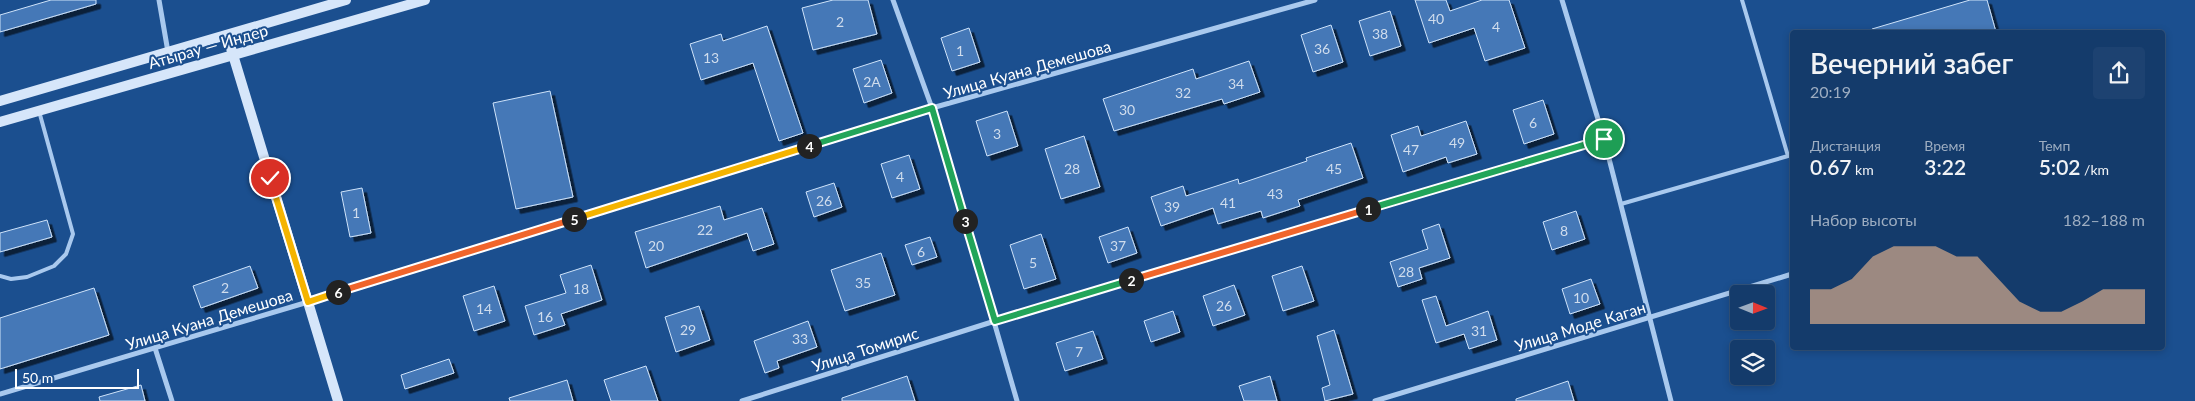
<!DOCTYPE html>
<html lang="ru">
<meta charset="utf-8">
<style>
body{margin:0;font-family:Lato,sans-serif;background:#1d4271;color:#f1f3f6;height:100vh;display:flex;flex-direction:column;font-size:19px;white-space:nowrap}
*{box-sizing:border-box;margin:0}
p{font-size:16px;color:#9dadc1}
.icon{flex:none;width:28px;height:28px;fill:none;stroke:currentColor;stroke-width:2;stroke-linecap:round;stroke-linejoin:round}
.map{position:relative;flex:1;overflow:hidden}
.details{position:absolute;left:1790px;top:30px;width:375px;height:320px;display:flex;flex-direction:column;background:#143b6b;border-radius:5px;box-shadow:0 2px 8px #0003,0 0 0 1px #33557e}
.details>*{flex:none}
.needle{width:32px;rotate:91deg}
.buttons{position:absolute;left:1730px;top:285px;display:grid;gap:10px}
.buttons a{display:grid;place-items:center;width:45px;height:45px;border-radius:5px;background:#143b6b;box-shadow:0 2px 8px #0003,0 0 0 1px #33557e;font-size:25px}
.scale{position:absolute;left:15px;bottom:12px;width:124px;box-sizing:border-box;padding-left:5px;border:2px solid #fff;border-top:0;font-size:14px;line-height:18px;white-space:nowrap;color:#fff;-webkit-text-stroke:4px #1b4f8f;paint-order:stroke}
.pin{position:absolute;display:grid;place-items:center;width:42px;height:42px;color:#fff;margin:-21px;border:2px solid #fff;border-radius:50%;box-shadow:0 1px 5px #0007}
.km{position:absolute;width:25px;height:25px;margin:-12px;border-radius:50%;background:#222;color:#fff;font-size:14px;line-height:25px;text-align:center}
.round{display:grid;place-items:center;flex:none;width:52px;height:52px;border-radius:5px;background:#1d4271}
.head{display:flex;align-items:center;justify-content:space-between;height:85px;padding:0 20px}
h1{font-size:28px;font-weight:600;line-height:38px}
.figures{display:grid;grid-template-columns:repeat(3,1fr);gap:8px;height:85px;padding:5px 20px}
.figures div{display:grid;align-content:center}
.figures b{font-size:21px;font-weight:600}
.figures small{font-size:14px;font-weight:400}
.figures p{font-size:14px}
.chart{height:140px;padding:10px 20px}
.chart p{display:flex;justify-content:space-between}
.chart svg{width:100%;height:90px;margin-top:5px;fill:#d6ab8b;opacity:.7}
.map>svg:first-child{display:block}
</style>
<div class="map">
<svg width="2195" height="401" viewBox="0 0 2195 401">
<defs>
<filter id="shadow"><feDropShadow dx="4.5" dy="4.5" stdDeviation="0" flood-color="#0009"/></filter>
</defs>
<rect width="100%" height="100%" fill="#1b4f8f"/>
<g fill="#4478b7" stroke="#cfe3fa" filter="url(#shadow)">
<polygon points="51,0 96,0 96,4 0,32 0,15"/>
<polygon points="833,0 868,0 877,34 813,50 802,8"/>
<polygon points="1415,0 1446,0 1450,11 1482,0 1509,0 1525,48 1485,61 1474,28 1429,43"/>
<polygon points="1970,0 1987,0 1996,32 1873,32 1872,29"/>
<polygon points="1390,11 1401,46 1370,56 1359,21"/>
<polygon points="1331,25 1343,62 1313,72 1301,35"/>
<polygon points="767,26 803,133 779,141 753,63 701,80 690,44 721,34 723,41"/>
<polygon points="969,28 980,62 952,71 941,38"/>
<polygon points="881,60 892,93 864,103 853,69"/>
<polygon points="1249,61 1260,92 1224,104 1222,99 1114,131 1103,99 1193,69 1196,79"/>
<polygon points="550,91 573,197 516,209 493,103"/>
<polygon points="1543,100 1554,134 1524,144 1513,110"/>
<polygon points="1007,111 1018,146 987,156 976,121"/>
<polygon points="1466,121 1477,154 1448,163 1446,157 1403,172 1391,135 1418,126 1421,136"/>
<polygon points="1084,136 1100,187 1061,199 1045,149"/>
<polygon points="1351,143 1363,178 1298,200 1300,206 1263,218 1261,211 1218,224 1213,208 1161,226 1151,197 1183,186 1186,196 1238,179 1239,184 1307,161 1306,158"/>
<polygon points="909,155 920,189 892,198 881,164"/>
<polygon points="834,183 842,207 814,217 806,192"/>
<polygon points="362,188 371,233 350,237 341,192"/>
<polygon points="720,206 724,220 762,208 774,244 753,251 747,233 646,268 635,232"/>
<polygon points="1576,211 1585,239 1552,250 1543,222"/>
<polygon points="47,220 52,237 0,252 0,233"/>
<polygon points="1439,224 1450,258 1419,268 1422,279 1398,287 1390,262 1428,249 1422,230"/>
<polygon points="1128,227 1137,253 1108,263 1099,237"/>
<polygon points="1041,234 1056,279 1024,289 1010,245"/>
<polygon points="930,237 937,257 912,265 905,245"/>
<polygon points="881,253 895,295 845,311 831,270"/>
<polygon points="591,265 602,300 561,314 565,325 534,335 525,306 566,293 560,275"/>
<polygon points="250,266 258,288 201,308 193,286"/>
<polygon points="1302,266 1314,301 1283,311 1272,276"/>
<polygon points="1591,279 1600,304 1570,314 1562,289"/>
<polygon points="1234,285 1245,315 1213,326 1203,296"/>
<polygon points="494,286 505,321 474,331 463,296"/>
<polygon points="94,288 109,335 0,369 0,318"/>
<polygon points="1436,296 1446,326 1488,311 1497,340 1469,349 1464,334 1436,343 1422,300"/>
<polygon points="699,306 710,340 676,352 665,317"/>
<polygon points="1173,311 1180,332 1151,342 1144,321"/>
<polygon points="808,321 817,347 777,361 779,368 765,373 754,341"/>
<polygon points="1334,330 1353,394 1325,401 1322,388 1330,385 1317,336"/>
<polygon points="1093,331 1103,359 1065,371 1056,343"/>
<polygon points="449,359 454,373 405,389 401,375"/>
<polygon points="646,366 658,401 611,401 604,380"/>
<polygon points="907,376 915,401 842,401 842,398"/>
<polygon points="1270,376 1277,401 1244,401 1239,386"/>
<polygon points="567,380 573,401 510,401 509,398"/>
<polygon points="1568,381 1574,401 1516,401 1516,399"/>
<polygon points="141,385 145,401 100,401 99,397"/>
</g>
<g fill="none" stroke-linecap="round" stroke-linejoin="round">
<g stroke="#a9c9ee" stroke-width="4">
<polyline points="1621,204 1788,156 1742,0"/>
<polyline points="0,276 11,279 27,277 54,266 66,254 73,234 39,111"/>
</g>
<g stroke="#a9c9ee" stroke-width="5">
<polyline points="159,0 168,52"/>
<polyline points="893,0 932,108 1017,401"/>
<polyline points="1562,0 1604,139 1671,401"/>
<polyline points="155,348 172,401"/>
<polyline points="0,394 308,302 932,108 1315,0"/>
<polyline points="742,401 995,321 1604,139"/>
<polyline points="1375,401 1792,274"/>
</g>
<g stroke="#d6e6fa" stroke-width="10">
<polyline points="227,35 338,401"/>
<polyline points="0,101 346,0"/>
<polyline points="0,122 425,0"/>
</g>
</g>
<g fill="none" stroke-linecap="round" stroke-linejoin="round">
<g stroke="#fff" stroke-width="10">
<polyline id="split-1" points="1368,209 1604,139"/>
</g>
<g stroke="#fff" stroke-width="10">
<polyline id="split-2" points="1131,280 1368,209"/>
</g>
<g stroke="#fff" stroke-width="10">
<polyline id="split-3" points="965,221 995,321 1131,280"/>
</g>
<g stroke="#fff" stroke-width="10">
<polyline id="split-4" points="809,146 932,108 965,221"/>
</g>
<g stroke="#fff" stroke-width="10">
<polyline id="split-5" points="574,219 809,146"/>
</g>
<g stroke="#fff" stroke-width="10">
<polyline id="split-6" points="338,292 574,219"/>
</g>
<g stroke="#fff" stroke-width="10">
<polyline id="split-7" points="270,178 308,302 338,292"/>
</g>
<use href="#split-1" stroke="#22a559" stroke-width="6"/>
<use href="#split-2" stroke="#f0652b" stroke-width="6"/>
<use href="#split-3" stroke="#22a559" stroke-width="6"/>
<use href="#split-4" stroke="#22a559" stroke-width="6"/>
<use href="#split-5" stroke="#f5b400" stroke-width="6"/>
<use href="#split-6" stroke="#f0652b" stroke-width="6"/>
<use href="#split-7" stroke="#f5b400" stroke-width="6"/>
</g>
<g text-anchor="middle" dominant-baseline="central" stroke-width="4" stroke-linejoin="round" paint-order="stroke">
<g font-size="14" fill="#d0dded">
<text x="1436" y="18">40</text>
<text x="840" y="21">2</text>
<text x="1496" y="26">4</text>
<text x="1380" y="33">38</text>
<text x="1322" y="48">36</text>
<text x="960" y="50">1</text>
<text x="711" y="57">13</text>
<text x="872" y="81">2А</text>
<text x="1236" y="83">34</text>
<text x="1183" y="92">32</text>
<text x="1127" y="109">30</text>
<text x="1533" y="122">6</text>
<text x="997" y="133">3</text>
<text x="1457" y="142">49</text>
<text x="1411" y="149">47</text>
<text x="1072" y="168">28</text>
<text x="1334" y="168">45</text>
<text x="900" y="176">4</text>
<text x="1275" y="193">43</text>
<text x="824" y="200">26</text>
<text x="1228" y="202">41</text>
<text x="1172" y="206">39</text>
<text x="356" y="212">1</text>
<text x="705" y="229">22</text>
<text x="1564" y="230">8</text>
<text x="656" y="245">20</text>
<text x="1118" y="245">37</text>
<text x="921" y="251">6</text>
<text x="1033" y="262">5</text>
<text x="1406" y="271">28</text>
<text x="863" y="282">35</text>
<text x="225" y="287">2</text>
<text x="581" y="288">18</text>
<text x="1581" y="297">10</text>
<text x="1224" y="305">26</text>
<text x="484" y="308">14</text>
<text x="545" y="316">16</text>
<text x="688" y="329">29</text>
<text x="1479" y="330">31</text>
<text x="800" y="338">33</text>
<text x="1079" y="351">7</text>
</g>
<g font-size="16" fill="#fff" stroke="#1b4f8f">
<text transform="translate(208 46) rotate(-16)">Атырау — Индер</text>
<text transform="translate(1027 69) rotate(-16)">Улица Куана Демешова</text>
<text transform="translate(209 319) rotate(-17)">Улица Куана Демешова</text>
<text transform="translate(1580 326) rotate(-17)">Улица Моде Каган</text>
<text transform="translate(865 349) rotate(-18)">Улица Томирис</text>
</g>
</g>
</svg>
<div class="buttons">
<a><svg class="needle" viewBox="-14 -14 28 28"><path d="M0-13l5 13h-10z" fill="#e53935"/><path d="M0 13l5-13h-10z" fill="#9dadc1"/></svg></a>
<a><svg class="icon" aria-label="layers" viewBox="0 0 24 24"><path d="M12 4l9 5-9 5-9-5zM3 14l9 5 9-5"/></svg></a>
</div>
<div class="scale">50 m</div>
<div class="pin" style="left:1604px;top:139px;background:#1e9e55"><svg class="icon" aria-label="arrive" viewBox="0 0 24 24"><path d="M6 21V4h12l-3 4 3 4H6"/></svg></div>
<div class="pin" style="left:270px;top:178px;background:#d93025"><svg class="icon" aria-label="check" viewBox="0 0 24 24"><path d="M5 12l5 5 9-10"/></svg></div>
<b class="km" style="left:1368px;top:209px">1</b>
<b class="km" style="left:1131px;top:280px">2</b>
<b class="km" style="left:965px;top:221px">3</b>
<b class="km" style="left:809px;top:146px">4</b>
<b class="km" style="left:574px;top:219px">5</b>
<b class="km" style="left:338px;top:292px">6</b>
<section class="details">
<div class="head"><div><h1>Вечерний забег</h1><p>20:19</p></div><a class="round"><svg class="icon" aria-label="share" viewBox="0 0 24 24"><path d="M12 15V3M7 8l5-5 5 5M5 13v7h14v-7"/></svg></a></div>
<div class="figures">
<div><p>Дистанция</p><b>0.67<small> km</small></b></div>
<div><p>Время</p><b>3:22</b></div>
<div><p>Темп</p><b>5:02<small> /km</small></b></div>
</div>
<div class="chart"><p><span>Набор высоты</span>182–188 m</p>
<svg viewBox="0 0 160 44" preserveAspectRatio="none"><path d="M0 44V27L10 27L20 22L30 11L40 6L50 6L60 6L70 11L80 11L90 22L100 33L110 38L120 38L130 33L140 27L150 27L160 27V44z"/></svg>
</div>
</section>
</div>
